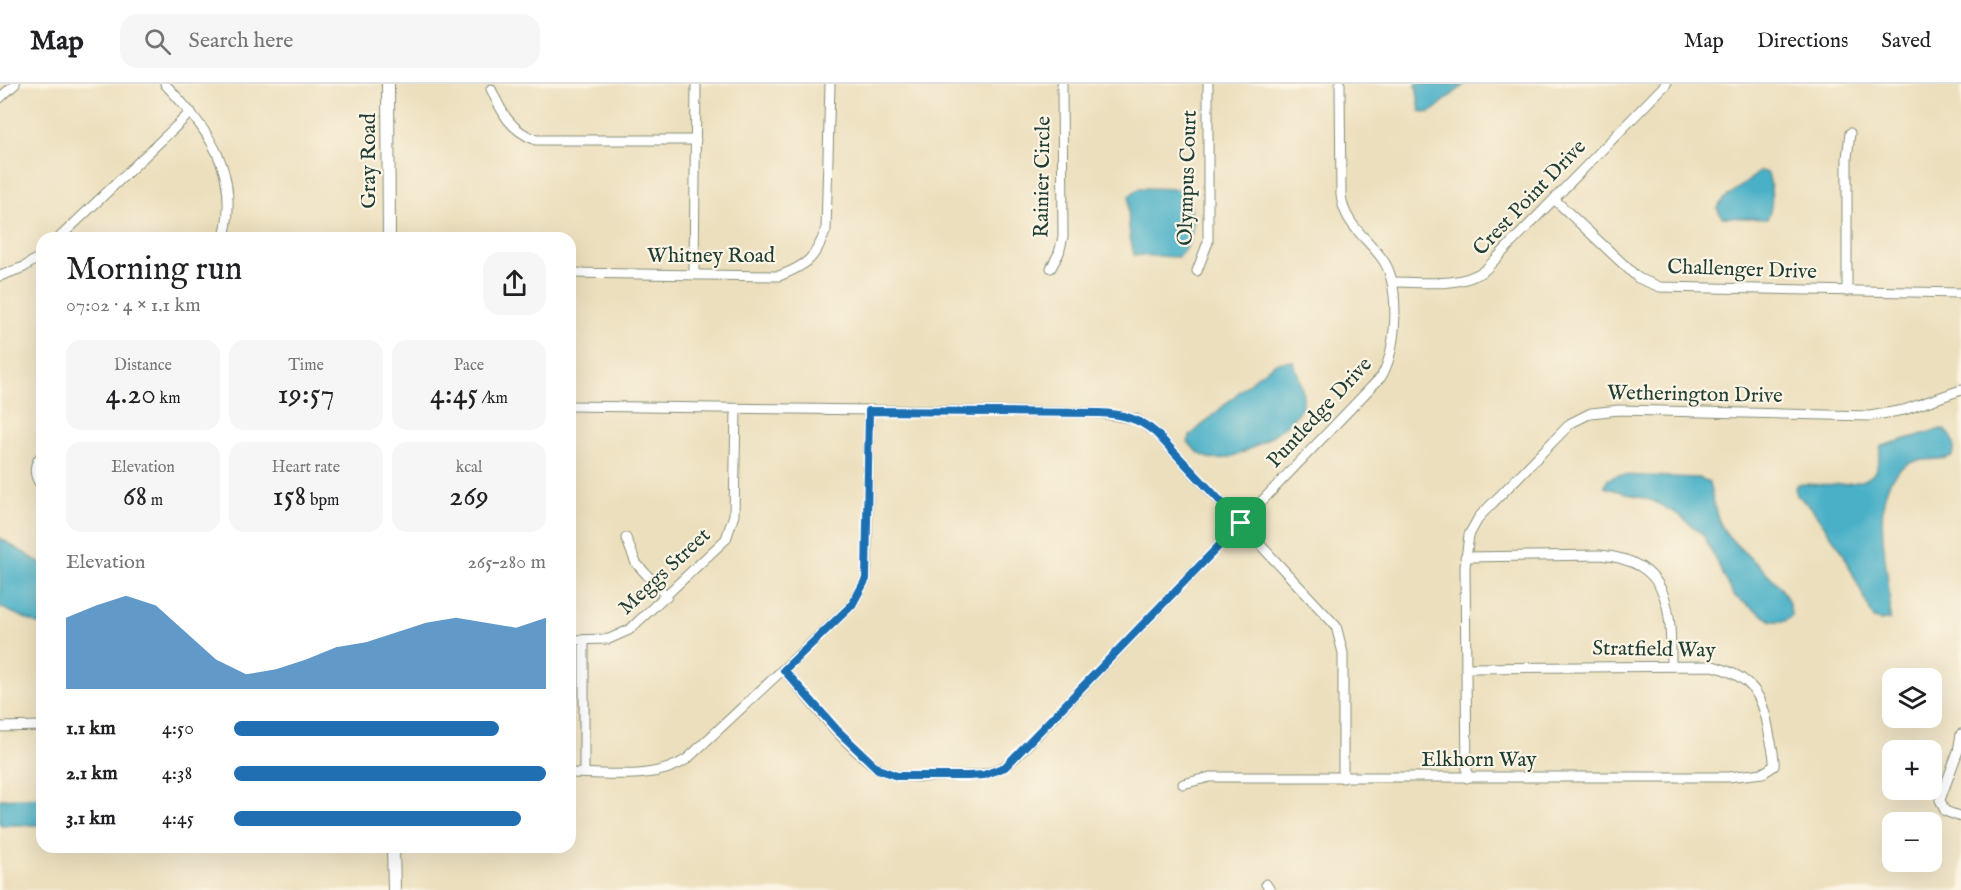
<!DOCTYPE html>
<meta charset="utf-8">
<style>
body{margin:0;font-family:"IM FELL English",serif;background:#f6f6f6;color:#202124;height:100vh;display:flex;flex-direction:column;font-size:22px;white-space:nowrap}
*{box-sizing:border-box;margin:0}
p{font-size:20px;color:#757577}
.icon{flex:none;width:33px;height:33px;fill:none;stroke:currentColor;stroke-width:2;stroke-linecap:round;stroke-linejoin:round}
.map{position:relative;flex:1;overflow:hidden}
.panel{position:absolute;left:36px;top:148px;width:540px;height:621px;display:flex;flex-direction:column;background:#fff;border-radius:18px;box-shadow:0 6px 24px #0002}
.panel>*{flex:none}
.fabs{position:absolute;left:1882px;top:584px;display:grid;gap:12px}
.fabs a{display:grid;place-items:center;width:60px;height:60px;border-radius:12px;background:#fff;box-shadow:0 6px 24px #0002;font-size:30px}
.pin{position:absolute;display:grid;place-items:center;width:51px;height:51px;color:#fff;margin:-26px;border-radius:12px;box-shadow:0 3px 9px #0006}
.round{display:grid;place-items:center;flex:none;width:63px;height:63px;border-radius:18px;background:#f6f6f6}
.headline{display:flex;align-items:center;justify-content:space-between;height:102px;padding:0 30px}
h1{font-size:33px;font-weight:600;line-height:45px}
.figures{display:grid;grid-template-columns:repeat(3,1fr);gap:9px;height:102px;padding:6px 30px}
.figures div{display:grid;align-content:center;border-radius:15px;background:#f6f6f6;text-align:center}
.figures b{font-size:30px;font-weight:600}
.figures small{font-size:16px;font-weight:400}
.figures p{font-size:16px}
.chart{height:168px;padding:12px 30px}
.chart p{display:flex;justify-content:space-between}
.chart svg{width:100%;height:108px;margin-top:6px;fill:#1f6fb2;opacity:.7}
ul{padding:0 30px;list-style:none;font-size:20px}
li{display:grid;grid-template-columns:96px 72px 1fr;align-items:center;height:45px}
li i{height:15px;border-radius:8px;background:#1f6fb2}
header{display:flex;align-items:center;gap:36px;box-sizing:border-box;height:84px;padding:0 30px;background:#fff;border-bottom:2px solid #e0e0e0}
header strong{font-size:28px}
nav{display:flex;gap:33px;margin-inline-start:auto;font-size:21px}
.search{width:420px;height:54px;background:#f6f6f6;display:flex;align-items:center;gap:15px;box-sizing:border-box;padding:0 21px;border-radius:18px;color:#757577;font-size:22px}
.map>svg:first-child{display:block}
</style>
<header>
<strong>Map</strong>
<div class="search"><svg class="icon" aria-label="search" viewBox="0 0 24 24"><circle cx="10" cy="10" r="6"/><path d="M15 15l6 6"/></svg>Search here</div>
<nav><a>Map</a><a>Directions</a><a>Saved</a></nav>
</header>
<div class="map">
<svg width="1961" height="806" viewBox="0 0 1961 806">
<rect width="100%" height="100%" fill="#fcf5e5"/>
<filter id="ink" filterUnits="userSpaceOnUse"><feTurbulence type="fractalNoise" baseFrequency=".0167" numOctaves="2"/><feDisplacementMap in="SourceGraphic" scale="12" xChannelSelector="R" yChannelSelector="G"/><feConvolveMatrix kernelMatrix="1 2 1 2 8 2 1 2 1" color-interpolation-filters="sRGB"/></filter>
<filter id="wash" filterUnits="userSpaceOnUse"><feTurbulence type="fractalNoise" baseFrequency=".008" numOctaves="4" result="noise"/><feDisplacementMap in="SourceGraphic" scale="24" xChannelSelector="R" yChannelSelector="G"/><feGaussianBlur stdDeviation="1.35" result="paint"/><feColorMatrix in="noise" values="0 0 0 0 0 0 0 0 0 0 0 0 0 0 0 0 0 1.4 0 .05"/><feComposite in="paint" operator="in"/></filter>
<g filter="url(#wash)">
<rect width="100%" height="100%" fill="#ecdfbd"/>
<g fill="#48b0c7" stroke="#34767e" stroke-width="1.5">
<polygon points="1416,0 1465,0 1430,29 1420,27"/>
<path d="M1761,87L1768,89C1772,102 1774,122 1767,135L1722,133L1717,124L1724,115Z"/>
<path d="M1140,104L1182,105C1196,126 1197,156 1178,173L1134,171C1129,152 1127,131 1129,112Z"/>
<path d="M1293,277C1298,290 1304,304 1303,318C1300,340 1235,379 1214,375C1201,373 1196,367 1188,358L1191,351L1257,292L1276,279Z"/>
<path d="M1941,345C1952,348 1958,361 1952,372C1938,378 1922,373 1907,380C1861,405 1894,494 1890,535L1880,537L1874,535L1842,467L1811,423L1797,411L1795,404L1798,400C1816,400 1860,404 1873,390C1879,382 1879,372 1881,362Z"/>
<path d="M1618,391L1699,394L1708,397C1714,414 1714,431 1724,446C1740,473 1792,497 1791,532L1785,537H1772L1734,512L1703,451L1679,431L1653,417L1604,403L1608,395Z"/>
<polygon points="0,454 42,480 42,542 0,523"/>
<polygon points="42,713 42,741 0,741 0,715"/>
</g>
</g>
<g filter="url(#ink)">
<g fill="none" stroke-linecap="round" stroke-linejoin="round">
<g stroke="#868e78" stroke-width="11">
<g id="minor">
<path d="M165,0C209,47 240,86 224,154"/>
<path d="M491,5C502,29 510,46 536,56H696"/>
<polyline points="0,14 15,0"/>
<polyline points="1555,116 1638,194 1660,203 1961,209"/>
<polyline points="59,154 191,28"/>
<polyline points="1051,184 1059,169 1063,153 1062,0"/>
<polyline points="1197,187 1208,158 1208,0"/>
<path d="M570,189L779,192C808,181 815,174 826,146L830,0"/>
<polyline points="694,190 696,0"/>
<polyline points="0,192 24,183 42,171"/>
<path d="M1393,198C1423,198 1460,204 1485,186L1666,0"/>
<polyline points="1847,207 1847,74 1850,49"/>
<polyline points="570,322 1099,329 1136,335 1156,349 1336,542 1343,569 1343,694"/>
<path d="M42,371C33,380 33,392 42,402"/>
<polyline points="626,454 636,479 667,513"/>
<path d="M1465,473L1600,471C1671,477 1671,525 1671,582"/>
<polyline points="570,556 609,555 629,546 726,455 734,431 736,325"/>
<path d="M784,586C808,613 861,685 895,691C913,695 933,692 950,692C975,692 995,692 1014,675L1381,293C1397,268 1401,201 1383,176C1368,154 1344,141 1341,111L1340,0"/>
<polyline points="0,643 42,642"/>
<polyline points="1961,650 1958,667 1940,716 1945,727 1961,733"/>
<path d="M570,689C608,689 655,697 687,675L852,521L866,495L867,481L869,327"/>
<polyline points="584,689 584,557"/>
<polyline points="1467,694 1465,483 1469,451 1479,433 1571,339 1591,329 1619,326 1870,332 1904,326 1961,306"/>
<path d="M1183,700L1210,693H1728L1763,689L1774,682C1775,671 1771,660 1769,649C1763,610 1752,593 1713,582L1466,584"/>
<polyline points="1266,800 1270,806"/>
</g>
</g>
<g stroke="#868e78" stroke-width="14">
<g id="tertiary">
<polyline points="388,0 389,154"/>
<polyline points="393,764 394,806"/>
</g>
</g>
<use href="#minor" stroke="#fff" stroke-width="9"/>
<use href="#tertiary" stroke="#fff" stroke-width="12"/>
</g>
</g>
<g fill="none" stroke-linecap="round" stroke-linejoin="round" filter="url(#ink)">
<g stroke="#fff" stroke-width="12">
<path id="route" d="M869,327L1099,329C1121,330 1139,334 1156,349L1241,439L1005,683L984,691L968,692H897L878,685L837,646L784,586L852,521L866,495Z"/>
</g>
<use href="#route" stroke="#1f6fb2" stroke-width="8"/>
</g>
<g text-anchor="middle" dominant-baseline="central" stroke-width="4.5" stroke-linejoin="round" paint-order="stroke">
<g font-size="21" fill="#1f3d34" stroke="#fcf5e5">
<text transform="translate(369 77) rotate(-90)">Gray Road</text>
<text transform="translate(1043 93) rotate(-89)">Rainier Circle</text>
<text transform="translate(1188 94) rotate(-88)">Olympus Court</text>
<text transform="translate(1530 114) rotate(-46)">Crest Point Drive</text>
<text x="711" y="172">Whitney Road</text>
<text transform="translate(1742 186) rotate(2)">Challenger Drive</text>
<text transform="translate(1695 311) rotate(1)">Wetherington Drive</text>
<text transform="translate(1320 329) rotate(-47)">Puntledge Drive</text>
<text transform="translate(665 488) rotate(-43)">Meggs Street</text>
<text transform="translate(1654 566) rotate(1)">Stratfield Way</text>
<text x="1479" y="676">Elkhorn Way</text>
</g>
</g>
</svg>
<div class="fabs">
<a><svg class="icon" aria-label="layers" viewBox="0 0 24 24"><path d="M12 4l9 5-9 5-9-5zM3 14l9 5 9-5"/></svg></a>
<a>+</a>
<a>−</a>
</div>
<div class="pin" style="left:1241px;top:439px;background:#1e9e55"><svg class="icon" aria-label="arrive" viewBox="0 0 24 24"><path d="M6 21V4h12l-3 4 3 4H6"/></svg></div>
<section class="panel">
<div class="headline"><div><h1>Morning run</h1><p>07:02 · 4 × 1.1 km</p></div><a class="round"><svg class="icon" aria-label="share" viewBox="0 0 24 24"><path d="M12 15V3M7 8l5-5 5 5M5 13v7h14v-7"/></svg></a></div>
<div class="figures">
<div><p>Distance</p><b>4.20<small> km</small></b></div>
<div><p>Time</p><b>19:57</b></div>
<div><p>Pace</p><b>4:45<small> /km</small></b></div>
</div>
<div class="figures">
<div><p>Elevation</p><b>68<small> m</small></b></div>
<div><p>Heart rate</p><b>158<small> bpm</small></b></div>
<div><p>kcal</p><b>269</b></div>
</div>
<div class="chart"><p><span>Elevation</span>265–280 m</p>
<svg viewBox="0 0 160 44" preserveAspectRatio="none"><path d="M0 44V15L10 10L20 6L30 10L40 21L50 32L60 38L70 36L80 32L90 27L100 25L110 21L120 17L130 15L140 17L150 19L160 15V44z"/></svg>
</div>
<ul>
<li><b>1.1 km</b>4:50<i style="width:85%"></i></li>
<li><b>2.1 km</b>4:38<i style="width:100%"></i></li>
<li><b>3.1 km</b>4:45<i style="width:92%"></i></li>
</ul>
</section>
</div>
